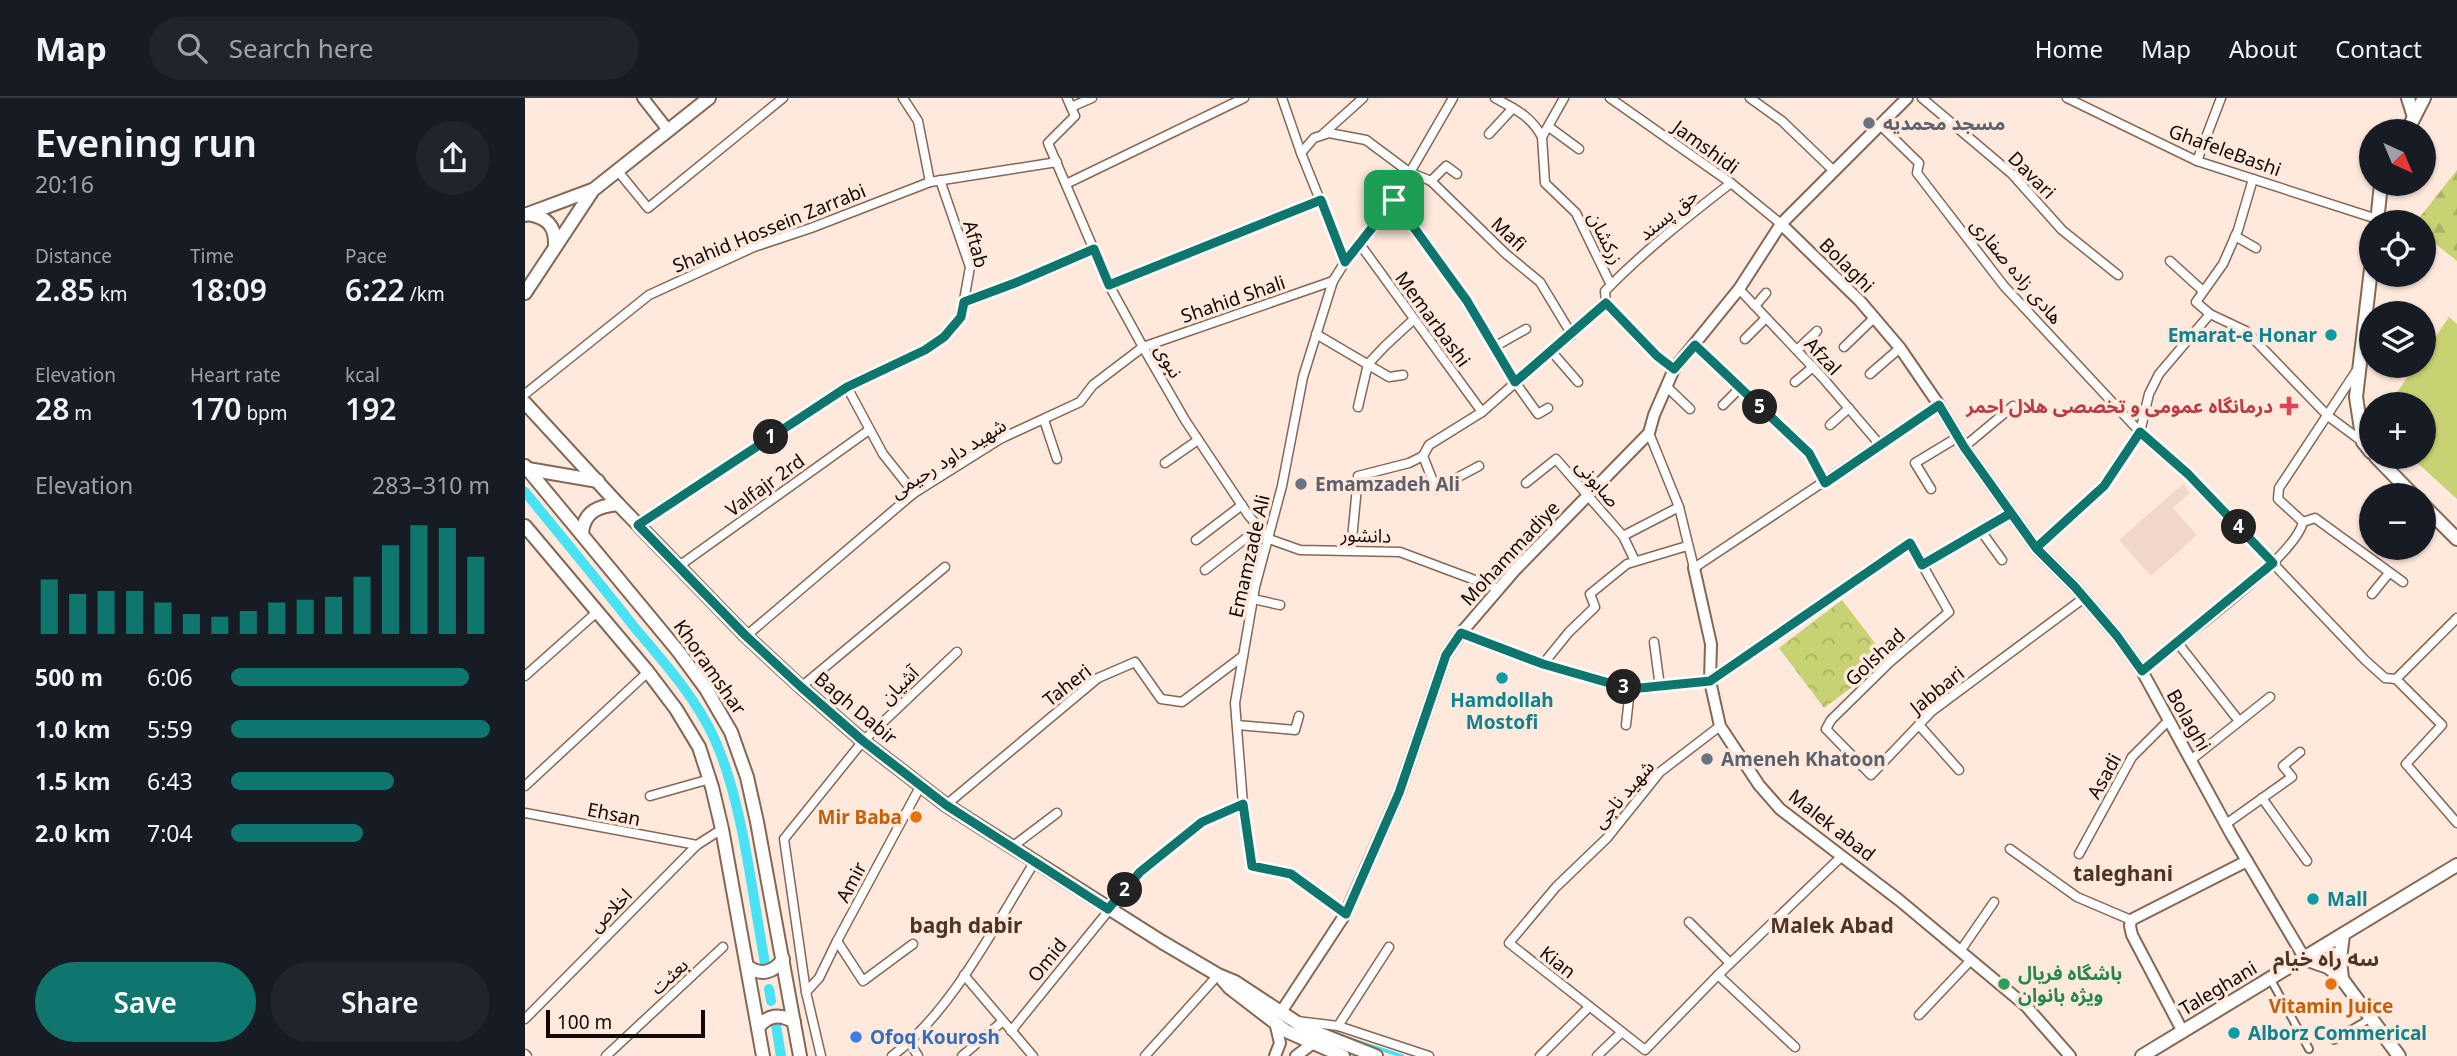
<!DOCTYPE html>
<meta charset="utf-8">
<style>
body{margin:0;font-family:"Noto Sans","Noto Sans Arabic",sans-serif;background:#20242c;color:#f1f3f6;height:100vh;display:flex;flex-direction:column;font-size:26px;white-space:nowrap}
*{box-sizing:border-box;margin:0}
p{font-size:23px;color:#9ea1a6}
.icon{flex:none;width:38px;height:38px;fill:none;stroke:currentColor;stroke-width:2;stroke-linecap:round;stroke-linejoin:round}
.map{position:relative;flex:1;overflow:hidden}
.sheet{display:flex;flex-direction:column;background:#171b24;width:525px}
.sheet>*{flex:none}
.needle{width:46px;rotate:136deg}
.fabs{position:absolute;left:1834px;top:21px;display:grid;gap:14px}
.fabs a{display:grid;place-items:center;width:77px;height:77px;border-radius:50%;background:#171b24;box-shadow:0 2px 5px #0004;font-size:35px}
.scale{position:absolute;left:21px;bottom:18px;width:159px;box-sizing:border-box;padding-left:7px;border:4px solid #140904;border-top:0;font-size:19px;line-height:24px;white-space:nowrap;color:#140904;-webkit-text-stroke:5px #fee9dc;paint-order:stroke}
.pin{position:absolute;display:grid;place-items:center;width:60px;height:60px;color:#fff;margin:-30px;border-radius:14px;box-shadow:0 4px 10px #0006}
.km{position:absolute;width:35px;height:35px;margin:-18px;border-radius:50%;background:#222;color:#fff;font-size:19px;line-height:35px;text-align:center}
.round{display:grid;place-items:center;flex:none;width:74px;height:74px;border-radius:37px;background:#20242c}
.headline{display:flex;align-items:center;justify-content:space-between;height:119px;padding:0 35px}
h1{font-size:38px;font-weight:600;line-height:52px}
.stats{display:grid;grid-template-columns:repeat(3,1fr);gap:10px;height:119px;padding:7px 35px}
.stats div{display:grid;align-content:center}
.stats b{font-size:30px;font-weight:600}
.stats small{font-size:19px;font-weight:400}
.stats p{font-size:19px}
.chart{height:196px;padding:14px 35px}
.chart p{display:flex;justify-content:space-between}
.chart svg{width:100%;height:126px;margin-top:7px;stroke:#0f766e;stroke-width:6}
.primary-button{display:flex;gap:14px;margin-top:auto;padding:14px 35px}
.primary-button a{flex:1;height:80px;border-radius:42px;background:#0f766e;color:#fff;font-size:28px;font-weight:600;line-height:80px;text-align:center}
.primary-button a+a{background:#20242c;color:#f1f3f6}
ul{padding:0 35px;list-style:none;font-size:23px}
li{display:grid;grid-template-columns:112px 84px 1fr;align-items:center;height:52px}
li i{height:18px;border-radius:9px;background:#0f766e}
header{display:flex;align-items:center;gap:42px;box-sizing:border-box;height:98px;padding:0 35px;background:#171b24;border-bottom:2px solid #363941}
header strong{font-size:33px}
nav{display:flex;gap:38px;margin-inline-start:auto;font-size:24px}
.search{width:490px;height:63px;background:#20242c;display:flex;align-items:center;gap:18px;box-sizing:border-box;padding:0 24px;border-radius:38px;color:#9ea1a6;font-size:26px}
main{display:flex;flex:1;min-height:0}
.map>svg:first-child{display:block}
</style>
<header>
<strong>Map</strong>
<div class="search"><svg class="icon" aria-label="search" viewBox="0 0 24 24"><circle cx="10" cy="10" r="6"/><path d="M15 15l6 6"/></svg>Search here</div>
<nav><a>Home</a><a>Map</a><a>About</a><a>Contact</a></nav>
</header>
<main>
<section class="sheet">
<div class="headline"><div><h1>Evening run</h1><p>20:16</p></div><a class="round"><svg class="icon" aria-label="share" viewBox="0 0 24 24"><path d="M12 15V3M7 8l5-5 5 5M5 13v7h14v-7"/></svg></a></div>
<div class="stats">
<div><p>Distance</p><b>2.85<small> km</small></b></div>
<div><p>Time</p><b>18:09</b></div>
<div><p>Pace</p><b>6:22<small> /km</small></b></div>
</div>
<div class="stats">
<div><p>Elevation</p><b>28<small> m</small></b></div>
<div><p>Heart rate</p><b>170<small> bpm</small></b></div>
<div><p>kcal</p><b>192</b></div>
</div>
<div class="chart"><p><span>Elevation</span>283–310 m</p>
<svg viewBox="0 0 160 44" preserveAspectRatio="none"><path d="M5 44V25M15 44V30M25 44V29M35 44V29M45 44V33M55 44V37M65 44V38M75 44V36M85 44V33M95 44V32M105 44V31M115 44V24M125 44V13M135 44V6M145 44V7M155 44V17"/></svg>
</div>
<ul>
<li><b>500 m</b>6:06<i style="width:92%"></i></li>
<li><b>1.0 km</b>5:59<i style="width:100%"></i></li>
<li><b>1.5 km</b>6:43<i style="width:63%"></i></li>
<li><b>2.0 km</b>7:04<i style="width:51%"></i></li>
</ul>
<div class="primary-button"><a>Save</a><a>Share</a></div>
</section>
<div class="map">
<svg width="1932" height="958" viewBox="0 0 1932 958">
<defs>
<pattern id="forest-firs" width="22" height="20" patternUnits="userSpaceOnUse" patternTransform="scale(1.75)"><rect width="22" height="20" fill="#c7d272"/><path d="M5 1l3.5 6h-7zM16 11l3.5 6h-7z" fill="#aab361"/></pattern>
<pattern id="park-crowns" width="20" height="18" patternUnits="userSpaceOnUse" patternTransform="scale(1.75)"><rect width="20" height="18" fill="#c7d272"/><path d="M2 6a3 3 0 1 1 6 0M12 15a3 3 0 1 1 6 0" fill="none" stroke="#aab361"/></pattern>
</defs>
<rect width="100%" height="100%" fill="#fee9dc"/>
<polygon fill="#f0d7c9" points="1658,386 1665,395 1648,410 1672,437 1626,478 1594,442"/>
<polygon fill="#c7d272" points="1924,219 1932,226 1932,401 1886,359 1899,359 1899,306 1864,306 1890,268 1899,268 1899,256"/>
<polygon fill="url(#forest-firs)" points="1932,72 1932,163 1899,137 1899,124 1891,124"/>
<polygon fill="url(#park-crowns)" points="1317,502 1363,562 1299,610 1254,550"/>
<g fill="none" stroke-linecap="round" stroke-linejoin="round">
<polyline stroke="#49e2f4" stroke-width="3.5" points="815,938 877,958"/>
<g stroke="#49e2f4" stroke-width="10">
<path d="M0,394C37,439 74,484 110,530C139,564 172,601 190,642C218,705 227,796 240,865"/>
<polyline points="244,891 246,903"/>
<polyline points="251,927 256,958"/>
</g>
<g stroke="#856754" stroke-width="10">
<g id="pedestrian">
<polyline points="1746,882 1784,951"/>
<polyline points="1809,942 1846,920"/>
</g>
</g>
<g stroke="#856754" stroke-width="11">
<g id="minor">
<polyline points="378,0 393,23 405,84"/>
<polyline points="542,0 550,18 523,45 584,187 618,249 660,322 724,418 744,441 775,452 875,454 974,491"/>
<polyline points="757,0 776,55 820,164"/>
<path d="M970,0C990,11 1006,18 1017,39"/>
<polyline points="1039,0 1017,39 1020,85 1051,115 1086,187"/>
<polyline points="1085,0 1206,85 1256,126"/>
<polyline points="1225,0 1257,23 1309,73"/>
<polyline points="1397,0 1487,76 1537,132 1593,177"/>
<polyline points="1542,0 1672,63 1852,121"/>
<polyline points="546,9 567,0"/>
<polyline points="1355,27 1394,65 1392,75 1479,188 1615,334 1663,376 1840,562 1860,580 1871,581"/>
<polyline points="1024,29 1054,51"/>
<polyline points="798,36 838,0"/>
<polyline points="964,36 988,10"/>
<polyline points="776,55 789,40 804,35 841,42 884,74 906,83 981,156 1015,184 1047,237"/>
<polyline points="1672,63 1696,0"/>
<polyline points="92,72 123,110 258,0"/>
<polyline points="906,83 921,68 932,76"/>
<polyline points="541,86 719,0"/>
<polyline points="869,102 942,203 990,284 1013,316 1023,310"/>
<polyline points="1710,138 1731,150"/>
<polyline points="834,145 957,314"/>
<polyline points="1645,163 1678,193"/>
<polyline points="584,187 796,102"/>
<polyline points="1214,191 1297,279 1356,348"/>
<polyline points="439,204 490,185 569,151"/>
<path d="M1081,205L1080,193C1119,153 1162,119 1206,85"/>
<polyline points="1081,205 1132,258 1149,271"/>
<polyline points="1230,208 1241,195"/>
<polyline points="1685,216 1721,233 1803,318 1838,344"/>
<polyline points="791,236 864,279 878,277"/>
<polyline points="1220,241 1241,220"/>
<polyline points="1170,247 1284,355 1300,385"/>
<polyline points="969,249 1001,231"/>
<polyline points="1319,249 1350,219"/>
<polyline points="1272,252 1292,233"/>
<polyline points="1027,254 1053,284"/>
<polyline points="1345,276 1375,250"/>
<polyline points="1270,284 1288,269"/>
<polyline points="1141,288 1165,311"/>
<polyline points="322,289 358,356 389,395"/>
<polyline points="0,296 124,197 229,149 286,130 405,84 532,64"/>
<polyline points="1198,307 1215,290"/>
<polyline points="833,309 843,266 860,248 888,222"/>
<polyline points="519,322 532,361"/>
<polyline points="1305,327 1324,310"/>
<polyline points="1124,335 1154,409 1169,470 1414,307"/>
<polyline points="1439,349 1488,308"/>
<polyline points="898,358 911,391 954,368"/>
<polyline points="640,365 673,342"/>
<polyline points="1001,385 1031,361 1098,438 1110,463"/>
<polyline points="1406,391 1390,365 1433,339"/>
<polyline points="1778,424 1753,401 1754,390 1832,272"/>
<polyline points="1778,424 1790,420 1878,484"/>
<polyline points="113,427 322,289 400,252 419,239 436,219 445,169 415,82"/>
<polyline points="1456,433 1477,462"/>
<polyline points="1098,438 1154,409"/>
<polyline points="671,442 717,407"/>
<polyline points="1511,450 1579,388 1615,334 1624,296 1634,276 1685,216 1671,204 1698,166 1713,132 1728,81"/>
<polyline points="826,452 833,378 884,365 898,358 904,347 957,314 1081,205"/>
<polyline points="1397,467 1486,416"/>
<polyline points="154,468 344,332"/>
<polyline points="680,472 734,430"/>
<polyline points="1847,496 1864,475"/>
<polyline points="728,501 755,507"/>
<polyline points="936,535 1018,566 1105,591 1185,583 1385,445 1424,514 1365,564 1306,622 1301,631 1346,677 1407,613 1559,500"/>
<polyline points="221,538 389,395 475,341 555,304 568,287 618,249 808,183"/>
<polyline points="1129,544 1135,589"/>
<polyline points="1652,544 1714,623"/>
<polyline points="1018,566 1044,534 1070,509 1065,496 1102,466 1162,448"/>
<path d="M1617,573C1650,546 1770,460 1778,424"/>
<polyline points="0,578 72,514"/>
<polyline points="1871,581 1917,627 1881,666 1932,725"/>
<polyline points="1871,581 1932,520"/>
<polyline points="276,589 420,469"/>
<polyline points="712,627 770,632 774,618"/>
<polyline points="1101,627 1105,591"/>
<polyline points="1394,627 1434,672"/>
<polyline points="1195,628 1135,674 1082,740 1031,789 984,845 1120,952 1193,877 1317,758"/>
<polyline points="1667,661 1745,599"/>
<polyline points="0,688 123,574"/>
<polyline points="125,698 185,681"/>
<polyline points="1737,700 1782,763"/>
<polyline points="421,707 573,580 610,564 636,601 657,604 718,558"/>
<polyline points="0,715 172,747"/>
<polyline points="1701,726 1767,679 1758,668 1775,654"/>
<polyline points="487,749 532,715"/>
<polyline points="1485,751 1552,799 1606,822"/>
<polyline points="1554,756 1607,659 1643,623"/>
<polyline points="821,815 766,776 727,768 718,706 710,605 730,489 757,388 778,279 808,183 820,164 869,102 928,0"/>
<polyline points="1164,824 1205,865"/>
<polyline points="312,843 338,883 388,846"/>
<polyline points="1436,852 1469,804"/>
<polyline points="439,877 508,958"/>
<polyline points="1193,877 1270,949"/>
<polyline points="281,894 294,880 312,843 396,687"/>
<polyline points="1394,917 1446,862"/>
<polyline points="0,921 172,747 197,731"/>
<polyline points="772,923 813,928 904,958"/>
<polyline points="813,928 864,849"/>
<polyline points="486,933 615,774 677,724 718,706"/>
<polyline points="385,945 393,958"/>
<polyline points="0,956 2,958"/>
<polyline points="81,958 198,849"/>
<polyline points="296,958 281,894 259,741 338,643 432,554"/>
<path d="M367,958C426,915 470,827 509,765"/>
<polyline points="437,958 478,923"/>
<polyline points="620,958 693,877"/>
<polyline points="1015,958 1064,909"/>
<polyline points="1072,958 1097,934"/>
</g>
</g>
<g stroke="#856754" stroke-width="14">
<g id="tertiary">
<polyline points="118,0 143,32"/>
<polyline points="1256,126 1335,203 1375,250 1414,307 1439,349 1511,450 1550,489 1592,538 1617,573 1706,736 1780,861"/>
<polyline points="1169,470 1186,546 1185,583 1195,628 1234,687 1255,711 1374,802 1501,908 1545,958"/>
<polyline points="756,914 821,815 874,695 921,557 936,535 990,472 1124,335 1129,317 1149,271 1214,191 1256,126 1382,0"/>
<polyline points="1658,934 1607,837 1605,828 1606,822 1722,763"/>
<polyline points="750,958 755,945 750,924"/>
<polyline points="771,958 787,946"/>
</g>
</g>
<g stroke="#856754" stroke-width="16">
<g id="secondary">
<path d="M3,116C22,119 31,128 30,148"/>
<polyline points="0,117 67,92"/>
<polyline points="0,195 68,92 184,0"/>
<polyline points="0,305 93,406 221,538 276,589 338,643 421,707 637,844 693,877 710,884 780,930 851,958"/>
<polyline points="1780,861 1803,869 1817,881 1874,958"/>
<polyline points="1817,881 1815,861 1818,837"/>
<polyline points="698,882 705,890 761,933 818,958"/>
</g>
</g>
<g stroke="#856754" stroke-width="16">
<g id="primary">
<polyline points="1883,0 1889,19"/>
<polyline points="1882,33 1899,0"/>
<polyline points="1852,124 1856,86"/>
<polyline points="1846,171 1831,299 1838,344 1846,354"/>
<polyline points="1851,359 1888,397"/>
<polyline points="0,368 153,553 181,591 206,634 222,679 232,724 275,958"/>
<polyline points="3,371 73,383"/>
<polyline points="1899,408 1932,441"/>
<polyline points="0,428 123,574 151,611 174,649 187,689 197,731 238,958"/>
<path d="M57,435C59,413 74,408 93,406"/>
<path d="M222,868C235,878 249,875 258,861"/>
<path d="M233,930C242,917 255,915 269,924"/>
<polyline points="1617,958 1932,767"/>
</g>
</g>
<use href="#pedestrian" stroke="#fff" stroke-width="6"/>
<use href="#minor" stroke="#fff" stroke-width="8"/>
<use href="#tertiary" stroke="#fff" stroke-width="10"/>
<use href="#secondary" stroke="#fff" stroke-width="12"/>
<use href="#primary" stroke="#fff" stroke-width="12"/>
</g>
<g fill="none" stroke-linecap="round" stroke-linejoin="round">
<g stroke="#fff" stroke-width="14">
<polyline id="route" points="869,102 820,164 796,102 584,187 569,151 490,185 439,204 436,219 419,239 400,252 322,289 113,427 221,538 276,589 338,643 421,707 583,811 615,774 677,724 718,706 727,768 766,776 821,816 874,695 921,557 936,535 1018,566 1105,591 1185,583 1385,445 1397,467 1486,415 1511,450 1579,388 1615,334 1663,376 1748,465 1617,573 1592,538 1550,489 1511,450 1439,349 1414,307 1300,385 1284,355 1170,247 1149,271 1132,258 1081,205 990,284 942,203 869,102"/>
</g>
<use href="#route" stroke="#0f766e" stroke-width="9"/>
</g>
<g fill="#6b7280" stroke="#fee9dc" stroke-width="2.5">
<circle cx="1344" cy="25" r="7"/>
<circle cx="776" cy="386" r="7"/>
<circle cx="1182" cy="661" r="7"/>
</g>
<g fill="#0f9aa8" stroke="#fee9dc" stroke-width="2.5">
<circle cx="1806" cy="237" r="7"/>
<circle cx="977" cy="580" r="7"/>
<circle cx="1788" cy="801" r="7"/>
<circle cx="1709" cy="935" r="7"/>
</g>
<path fill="#e0444e" stroke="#fee9dc" stroke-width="2.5" d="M1760.5 297.5h7v7h7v7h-7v7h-7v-7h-7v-7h7z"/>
<g fill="#e8710a" stroke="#fee9dc" stroke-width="2.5">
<circle cx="391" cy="719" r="7"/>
<circle cx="1806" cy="886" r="7"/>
</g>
<circle fill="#2e9e5b" stroke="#fee9dc" stroke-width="2.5" cx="1479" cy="886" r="7"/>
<circle fill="#3f7fe0" stroke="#fee9dc" stroke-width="2.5" cx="331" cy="939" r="7"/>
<g text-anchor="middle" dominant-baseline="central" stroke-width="7" stroke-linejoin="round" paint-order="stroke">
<g font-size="19" font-weight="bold" fill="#5b616d" stroke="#fee9dc" text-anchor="start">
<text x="1358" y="25">مسجد محمدیه</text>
<text x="790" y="386">Emamzadeh Ali</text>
<text x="1196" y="661">Ameneh Khatoon</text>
</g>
<g font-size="19" fill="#140904" stroke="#fee9dc">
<text transform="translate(1181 49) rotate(36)">Jamshidi</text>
<text transform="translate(1700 52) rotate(20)">GhafeleBashi</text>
<text transform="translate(1507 77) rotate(45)">Davari</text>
<text transform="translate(1143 116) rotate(-39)">حق پسند</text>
<text transform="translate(244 130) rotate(-22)">Shahid Hossein Zarrabi</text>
<text transform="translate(984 136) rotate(43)">Mafi</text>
<text transform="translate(1081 140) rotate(64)">زرکشان</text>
<text transform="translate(451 146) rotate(75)">Aftab</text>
<text transform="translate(1322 167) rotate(45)">Bolaghi</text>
<text transform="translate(1492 173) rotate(50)">هادی زاده صفاری</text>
<text transform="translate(708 201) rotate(-19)">Shahid Shali</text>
<text transform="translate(908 221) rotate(54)">Memarbashi</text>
<text transform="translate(1298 258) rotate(47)">Afzal</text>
<text transform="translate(644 263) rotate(60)">نبوی</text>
<text transform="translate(423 360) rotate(-32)">شهید داود رحیمی</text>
<text transform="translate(1073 385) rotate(49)">صابونی</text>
<text transform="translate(240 387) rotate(-36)">Valfajr 2rd</text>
<text transform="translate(841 437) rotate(2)">دانشور</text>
<text transform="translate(985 455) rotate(-47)">Mohammadiye</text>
<text transform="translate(724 458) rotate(-77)">Emamzade Ali</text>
<text transform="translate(1350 559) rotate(-43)">Golshad</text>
<text transform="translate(185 569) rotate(55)">Khoramshar</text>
<text transform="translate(374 587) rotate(-44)">آشیان</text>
<text transform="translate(542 587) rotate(-38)">Taheri</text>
<text transform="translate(1412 592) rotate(-39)">Jabbari</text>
<text transform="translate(331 610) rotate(40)">Bagh Dabir</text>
<text transform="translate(1664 622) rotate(60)">Bolaghi</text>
<text transform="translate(1579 678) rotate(-61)">Asadi</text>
<text transform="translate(1098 696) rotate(-49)">شهید ناجی</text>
<text transform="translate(89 716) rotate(11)">Ehsan</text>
<text transform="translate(1307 727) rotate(38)">Malek abad</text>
<text transform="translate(326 784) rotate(-62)">Amir</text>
<text transform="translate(85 812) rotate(-45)">اخلاص</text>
<text transform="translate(522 862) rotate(-51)">Omid</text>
<text transform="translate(1033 864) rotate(38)">Kian</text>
<text transform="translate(144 878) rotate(-43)">بعثت</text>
<text transform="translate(1693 890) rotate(-31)">Taleghani</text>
</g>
<g font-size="19" font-weight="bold" fill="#0d838f" stroke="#fee9dc" text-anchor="start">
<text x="1792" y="237" text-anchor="end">Emarat-e Honar</text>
<text x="977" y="602" text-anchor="middle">Hamdollah<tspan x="977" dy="22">Mostofi</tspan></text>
<text x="1802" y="801">Mall</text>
<text x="1723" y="935">Alborz Commerical</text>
</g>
<g font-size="19" font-weight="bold" fill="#be3a42" stroke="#fee9dc" text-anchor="end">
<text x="1748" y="308">درمانگاه عمومی و تخصصی هلال احمر</text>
</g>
<g font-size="19" font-weight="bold" fill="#c56008" stroke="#fee9dc" text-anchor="end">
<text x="377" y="719">Mir Baba</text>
<text x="1806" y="908" text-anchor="middle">Vitamin Juice</text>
</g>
<g font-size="19" font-weight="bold" fill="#27864d" stroke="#fee9dc" text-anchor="start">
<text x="1493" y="875">باشگاه فریال<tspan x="1493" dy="22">ویژه بانوان</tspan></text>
</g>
<g font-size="19" font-weight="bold" fill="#366cbe" stroke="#fee9dc" text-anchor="start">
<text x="345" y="939">Ofoq Kourosh</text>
</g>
<g font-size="21" font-weight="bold" fill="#4f3423" stroke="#fee9dc">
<text x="1598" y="775">taleghani</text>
<text x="441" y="827">bagh dabir</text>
<text x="1307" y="827">Malek Abad</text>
<text x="1801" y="860">سه راه خیام</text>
</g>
</g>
</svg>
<div class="fabs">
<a><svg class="needle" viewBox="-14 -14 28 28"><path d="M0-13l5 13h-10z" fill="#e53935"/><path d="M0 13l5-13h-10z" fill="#9ea1a6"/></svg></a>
<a><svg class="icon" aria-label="locate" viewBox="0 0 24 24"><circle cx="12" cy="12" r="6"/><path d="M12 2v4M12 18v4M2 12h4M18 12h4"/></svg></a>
<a><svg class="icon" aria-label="layers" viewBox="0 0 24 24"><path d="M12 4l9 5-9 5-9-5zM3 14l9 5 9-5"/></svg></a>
<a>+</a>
<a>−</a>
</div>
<div class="scale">100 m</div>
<div class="pin" style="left:869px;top:102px;background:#1e9e55"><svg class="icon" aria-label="arrive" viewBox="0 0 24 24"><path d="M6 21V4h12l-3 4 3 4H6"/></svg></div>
<b class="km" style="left:246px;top:339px">1</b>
<b class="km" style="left:600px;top:792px">2</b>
<b class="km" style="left:1099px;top:589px">3</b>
<b class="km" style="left:1714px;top:429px">4</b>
<b class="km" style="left:1235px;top:309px">5</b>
</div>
</main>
